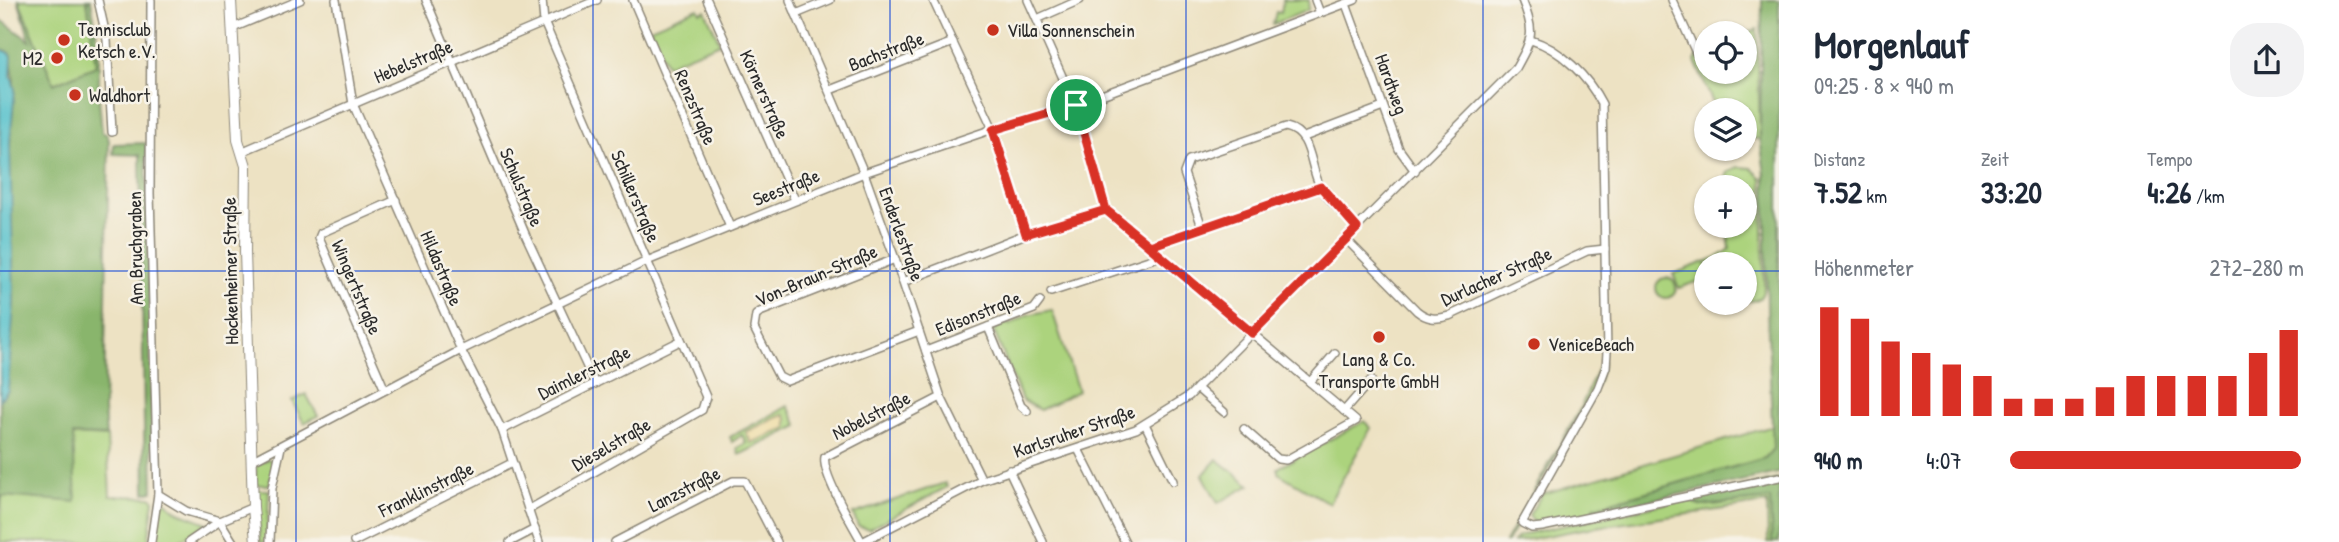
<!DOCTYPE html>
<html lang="de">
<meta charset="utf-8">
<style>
body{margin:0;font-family:"Patrick Hand",sans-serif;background:#f2f2f3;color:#1f2937;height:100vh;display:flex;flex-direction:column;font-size:26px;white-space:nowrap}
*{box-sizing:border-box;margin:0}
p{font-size:23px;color:#747a83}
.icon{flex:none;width:38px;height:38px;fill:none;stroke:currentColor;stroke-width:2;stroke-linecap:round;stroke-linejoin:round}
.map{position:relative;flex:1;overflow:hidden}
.panel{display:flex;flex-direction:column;background:#fff;width:560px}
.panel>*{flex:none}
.fabs{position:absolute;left:1694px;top:21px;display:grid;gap:14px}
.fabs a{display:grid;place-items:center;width:63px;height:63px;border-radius:50%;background:#fff;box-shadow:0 2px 5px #0004;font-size:35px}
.pin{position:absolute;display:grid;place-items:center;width:60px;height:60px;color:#fff;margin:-30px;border:4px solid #fff;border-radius:50%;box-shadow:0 2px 7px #0007}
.round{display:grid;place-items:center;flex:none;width:74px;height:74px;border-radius:28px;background:#f2f2f3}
.overview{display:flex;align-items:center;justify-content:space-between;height:119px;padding:0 35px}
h1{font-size:38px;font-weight:800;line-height:52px}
.figures{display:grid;grid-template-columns:repeat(3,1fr);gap:10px;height:119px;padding:7px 35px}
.figures div{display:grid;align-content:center}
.figures b{font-size:30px;font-weight:800}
.figures small{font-size:19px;font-weight:400}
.figures p{font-size:19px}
.chart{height:196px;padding:14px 35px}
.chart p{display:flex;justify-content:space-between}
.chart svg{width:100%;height:126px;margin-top:7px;stroke:#d93025;stroke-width:6}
ul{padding:0 35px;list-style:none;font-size:23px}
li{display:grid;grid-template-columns:112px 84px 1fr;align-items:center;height:52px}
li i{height:18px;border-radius:9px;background:#d93025}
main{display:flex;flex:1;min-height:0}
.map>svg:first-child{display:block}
</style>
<main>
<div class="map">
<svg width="1779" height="542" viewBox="0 0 1779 542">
<rect width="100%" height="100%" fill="#f7f3e8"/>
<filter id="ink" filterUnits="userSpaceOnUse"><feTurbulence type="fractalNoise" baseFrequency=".0143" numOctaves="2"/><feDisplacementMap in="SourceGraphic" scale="14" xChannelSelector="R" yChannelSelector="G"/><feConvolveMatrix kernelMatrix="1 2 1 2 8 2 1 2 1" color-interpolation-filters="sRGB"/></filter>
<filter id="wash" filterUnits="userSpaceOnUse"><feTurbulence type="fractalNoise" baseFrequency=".00686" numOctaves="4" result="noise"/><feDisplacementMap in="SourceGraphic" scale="28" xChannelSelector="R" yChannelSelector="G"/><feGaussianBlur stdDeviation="1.57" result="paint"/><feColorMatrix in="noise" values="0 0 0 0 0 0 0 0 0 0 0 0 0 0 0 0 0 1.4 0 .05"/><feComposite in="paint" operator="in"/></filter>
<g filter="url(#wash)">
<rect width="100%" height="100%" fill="#ede2c3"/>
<g fill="#acd37d" stroke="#6c7f54" stroke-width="2">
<polygon points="19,0 87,0 96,66 53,84"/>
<polygon points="1283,0 1309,0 1308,10 1273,24 1276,12 1281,13"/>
<polygon points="698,8 700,12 705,10 720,43 666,65 650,28"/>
<polygon points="1757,29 1760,139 1745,138 1745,110 1716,110 1695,61 1700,53 1706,51 1706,72 1745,72 1745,34"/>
<path d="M1738,167L1751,168L1762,178L1764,287C1762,300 1757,301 1745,301V264H1706V297L1701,280L1679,288L1673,274L1720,256L1730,249L1727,226H1745V187H1724L1728,172Z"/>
<circle cx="1666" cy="288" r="10"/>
<polygon points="1052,310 1078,391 1040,410 1022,400 993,329 1009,323 1010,325 1027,315"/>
<polygon points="1603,363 1599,380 1507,542 1505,542 1581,407 1599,365"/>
<polygon points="306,394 318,416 304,423 292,401"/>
<polygon points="788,406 798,426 739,455 737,448 746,443 742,435 732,442 730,437"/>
<polygon points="1364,421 1371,428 1329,503 1278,473 1278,468"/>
<polygon points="1773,426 1773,449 1765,458 1594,507 1599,512 1542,524 1534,523 1529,515 1542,494"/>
<polygon points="73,435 107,437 110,496 151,497 154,500 148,542 0,542 2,496"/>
<polygon points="268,459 274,463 269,485 256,485 256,465"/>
<polygon points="1217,459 1250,485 1218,503 1203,475"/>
<polygon points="945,483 947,487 869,529 858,526 853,514"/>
<polygon points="257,490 269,490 267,542 260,542"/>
<polygon points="1687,499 1701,506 1770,499 1772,542 1768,542 1767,503 1589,528 1513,542 1517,537 1529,533"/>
<polygon points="160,501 164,501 179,512 207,523 178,542 155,542"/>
</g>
<g fill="#89b56c" stroke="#5a704c" stroke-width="2">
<path d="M18,0L54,84L96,66L87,0H91L99,48V98L102,133L107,134L109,141L104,410L106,436L73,435L76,502L2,496L0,508V400L8,390C9,309 9,228 10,147C10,115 20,82 8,51L0,49V19L30,41Z"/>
<polygon points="1762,0 1779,0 1779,473 1595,512 1593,509 1594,507 1765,458 1773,449 1767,309 1765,174 1760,139"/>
<polygon points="146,143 153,491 145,493 140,155 113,154 114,144"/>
<polygon points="1779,479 1779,542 1772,542 1770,499 1701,506 1688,499"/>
</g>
<polygon fill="#eeda9e" stroke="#8c8264" stroke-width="2" points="784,414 787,418 787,428 751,443 746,432"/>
<polygon fill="#54c1cc" stroke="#40767c" stroke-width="2" points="0,49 8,52 12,56 11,76 15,89 10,142 14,302 8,390 0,400"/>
</g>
<g filter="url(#ink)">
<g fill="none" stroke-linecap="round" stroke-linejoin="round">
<g stroke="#8c8677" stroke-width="10">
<g id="street">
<polyline points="98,0 107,40 112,132"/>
<polyline points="151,0 150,193 158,494 186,511 220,521"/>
<polyline points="336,0 353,104 461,350 502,430 539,542"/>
<polyline points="426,0 526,236 595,384"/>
<polyline points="633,0 730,227"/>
<polyline points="707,0 795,200"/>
<polyline points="790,0 864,173 895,259 941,397 982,480"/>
<polyline points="933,0 993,129 1026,234"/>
<polyline points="1028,0 1075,105 1106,210 1356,421 1286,460 1278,459 1244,429"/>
<polyline points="1315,0 1320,13"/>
<polyline points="1672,0 1698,57"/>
<polyline points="1346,4 1399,149 1415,171"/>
<polyline points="796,14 830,0"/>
<polyline points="1037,19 1080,0"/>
<polyline points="233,28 300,0"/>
<path d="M1531,40C1561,49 1588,77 1602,104L1607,352L1606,367L1598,388L1522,523L1532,528L1542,527L1779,477"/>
<polyline points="830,90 953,42"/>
<polyline points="1304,137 1383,107"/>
<polyline points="241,152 597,0"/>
<path d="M1202,227L1184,173L1189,160L1286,127C1313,133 1309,166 1320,186C1328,201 1346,215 1358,228"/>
<path d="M1346,239L1417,311C1427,319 1436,320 1449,316L1587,251L1605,249"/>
<polyline points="1150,246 1321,187"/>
<polyline points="895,259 760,312 756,315 754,328 779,377 787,381 919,331"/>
<polyline points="903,282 1026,234 1106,210"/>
<polyline points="1051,292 1161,256"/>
<polyline points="988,327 1021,406 1027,411"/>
<polyline points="926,351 1034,309 1040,301"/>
<polyline points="1310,382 1335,353"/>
<polyline points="1197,388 1224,412"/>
<polyline points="385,390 319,238 321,233 396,200"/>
<polyline points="1344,411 1371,380"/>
<polyline points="1145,424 1173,481"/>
<polyline points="502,430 680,341"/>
<polyline points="1078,449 1125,542"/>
<polyline points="253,460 461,350 647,261 864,173 993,129 1075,105 1355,0"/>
<polyline points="1009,470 1043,542"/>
<polyline points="528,510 702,410 706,397 544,22 542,0"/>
<polyline points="220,521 233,542"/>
<polyline points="151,542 158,494"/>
<polyline points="189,542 220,521 253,507"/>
<polyline points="270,542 272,488 281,447"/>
<polyline points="354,542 512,463"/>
<polyline points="510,542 535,529"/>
<polyline points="615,542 733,481 745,481 777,542"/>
<path d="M862,542L982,480L1136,429L1189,396L1516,68C1532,39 1536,33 1522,0"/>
<path d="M862,542C853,526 821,473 825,457L941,397"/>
</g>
</g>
<g stroke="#8c8677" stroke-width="12">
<polyline id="secondary" points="231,0 238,140 246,166 245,252 253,507 256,542"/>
</g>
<use href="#street" stroke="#fff" stroke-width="7"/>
<use href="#secondary" stroke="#fff" stroke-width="10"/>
</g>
</g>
<g fill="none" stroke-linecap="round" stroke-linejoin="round" filter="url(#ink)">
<g stroke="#fff" stroke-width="14">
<polyline id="route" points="1076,105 1106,210 1252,333 1357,228 1321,187 1150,246 1106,210 1026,234 993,130 1076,105"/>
</g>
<use href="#route" stroke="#d93025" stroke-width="9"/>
</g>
<path fill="none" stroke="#1d4ed8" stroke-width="2" stroke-opacity="0.55" d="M296,0V542M593,0V542M890,0V542M1186,0V542M1483,0V542M0,271H1706M1745,271H1779"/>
<g fill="#c8321e" stroke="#f7f3e8" stroke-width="2.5">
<circle cx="993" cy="30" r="7"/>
<circle cx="64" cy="40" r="7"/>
<circle cx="57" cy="58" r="7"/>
<circle cx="75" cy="95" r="7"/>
<circle cx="1379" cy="337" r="7"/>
<circle cx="1534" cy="344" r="7"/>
</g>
<g text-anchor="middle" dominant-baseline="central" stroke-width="5" stroke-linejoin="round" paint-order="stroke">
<g font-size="19" fill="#2b2b2b" stroke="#f7f3e8" text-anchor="start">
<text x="78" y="29">Tennisclub<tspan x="78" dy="22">Ketsch e.V.</tspan></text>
<text x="1007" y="30">Villa Sonnenschein</text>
<text x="43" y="58" text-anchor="end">M2</text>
<text x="89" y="95">Waldhort</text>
<text x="1548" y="344">VeniceBeach</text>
<text x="1379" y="359" text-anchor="middle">Lang &amp; Co.<tspan x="1379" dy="22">Transporte GmbH</tspan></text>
</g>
<g font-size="19" fill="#2b2b2b" stroke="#f7f3e8">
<text transform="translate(886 51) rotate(-21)">Bachstraße</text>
<text transform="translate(413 61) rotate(-23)">Hebelstraße</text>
<text transform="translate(1392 84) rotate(70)">Hardtweg</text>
<text transform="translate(765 94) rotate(66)">Körnerstraße</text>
<text transform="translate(696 107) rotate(67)">Renzstraße</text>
<text transform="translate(522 187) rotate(67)">Schulstraße</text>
<text transform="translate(786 187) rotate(-22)">Seestraße</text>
<text transform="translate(636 196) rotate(67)">Schillerstraße</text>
<text transform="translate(902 234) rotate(70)">Enderlestraße</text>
<text transform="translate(135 248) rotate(-91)">Am Bruchgraben</text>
<text transform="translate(442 268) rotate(67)">Hildastraße</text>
<text transform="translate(230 271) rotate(-91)">Hockenheimer Straße</text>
<text transform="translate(816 275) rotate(-23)">Von-Braun-Straße</text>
<text transform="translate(1496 276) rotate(-24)">Durlacher Straße</text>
<text transform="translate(357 287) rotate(67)">Wingertstraße</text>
<text transform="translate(978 313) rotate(-22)">Edisonstraße</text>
<text transform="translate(584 372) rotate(-26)">Daimlerstraße</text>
<text transform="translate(871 415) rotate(-27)">Nobelstraße</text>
<text transform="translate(1074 431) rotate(-19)">Karlsruher Straße</text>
<text transform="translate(611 444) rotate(-30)">Dieselstraße</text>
<text transform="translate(426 489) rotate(-26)">Franklinstraße</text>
<text transform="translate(684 489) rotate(-27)">Lanzstraße</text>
</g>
</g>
</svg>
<div class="fabs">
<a><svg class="icon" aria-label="locate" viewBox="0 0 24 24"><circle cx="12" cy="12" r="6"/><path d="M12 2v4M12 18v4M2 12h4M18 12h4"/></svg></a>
<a><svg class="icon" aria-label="layers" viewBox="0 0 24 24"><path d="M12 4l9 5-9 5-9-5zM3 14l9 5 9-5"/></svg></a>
<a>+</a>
<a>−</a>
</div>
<div class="pin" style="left:1076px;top:105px;background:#1e9e55"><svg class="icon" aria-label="arrive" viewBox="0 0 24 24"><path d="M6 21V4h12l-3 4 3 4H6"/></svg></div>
</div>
<section class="panel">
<div class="overview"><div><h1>Morgenlauf</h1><p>09:25 · 8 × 940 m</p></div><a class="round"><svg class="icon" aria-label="share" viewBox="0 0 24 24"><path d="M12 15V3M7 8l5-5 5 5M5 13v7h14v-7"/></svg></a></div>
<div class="figures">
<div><p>Distanz</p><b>7.52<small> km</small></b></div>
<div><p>Zeit</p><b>33:20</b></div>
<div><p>Tempo</p><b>4:26<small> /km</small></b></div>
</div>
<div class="chart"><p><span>Höhenmeter</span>272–280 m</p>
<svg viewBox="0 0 160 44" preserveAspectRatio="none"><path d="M5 44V6M15 44V10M25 44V18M35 44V22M45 44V26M55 44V30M65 44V38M75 44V38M85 44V38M95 44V34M105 44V30M115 44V30M125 44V30M135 44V30M145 44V22M155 44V14"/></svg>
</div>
<ul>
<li><b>940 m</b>4:07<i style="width:99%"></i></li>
</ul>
</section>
</main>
